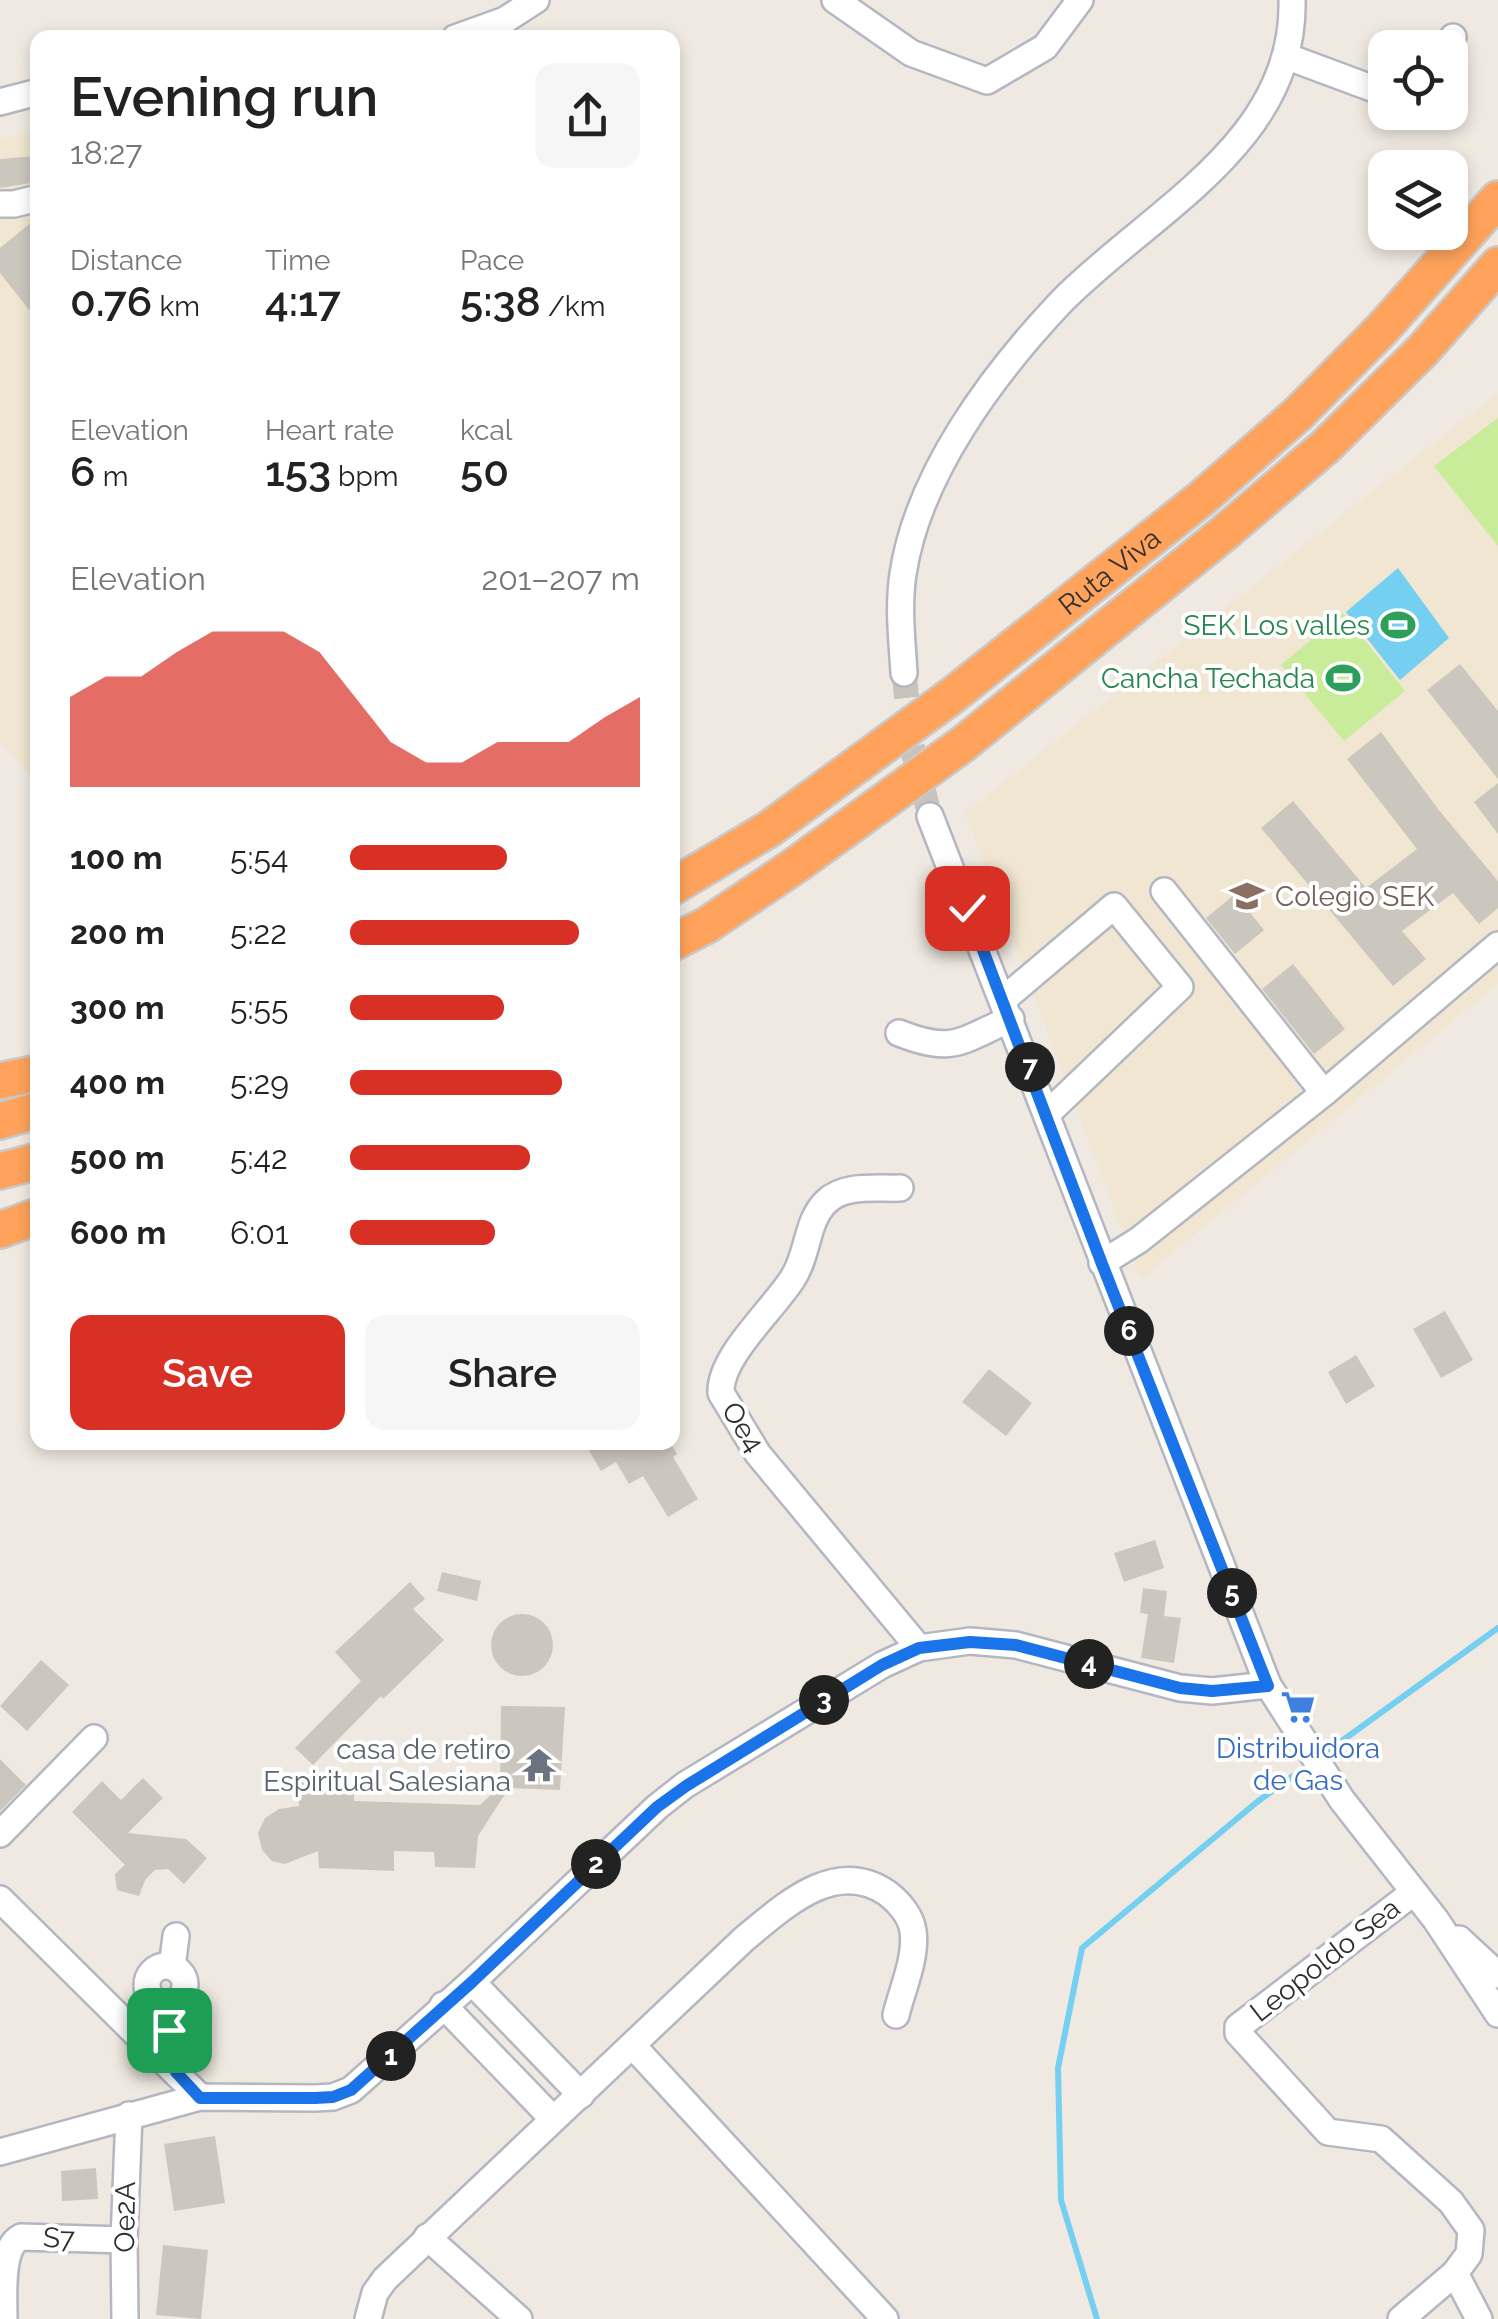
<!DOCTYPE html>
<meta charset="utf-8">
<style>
body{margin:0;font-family:Raleway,sans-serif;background:#f6f6f6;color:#222;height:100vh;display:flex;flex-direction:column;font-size:38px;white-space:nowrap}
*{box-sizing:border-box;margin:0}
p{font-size:32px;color:#767676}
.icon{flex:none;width:55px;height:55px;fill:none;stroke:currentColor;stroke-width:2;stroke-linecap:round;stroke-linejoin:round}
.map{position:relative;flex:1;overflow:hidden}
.drawer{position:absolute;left:30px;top:30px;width:650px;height:1420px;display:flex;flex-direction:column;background:#fff;border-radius:20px;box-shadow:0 5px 15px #0003}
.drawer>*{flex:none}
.buttons{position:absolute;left:1368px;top:30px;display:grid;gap:20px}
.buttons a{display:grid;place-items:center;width:100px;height:100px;border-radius:20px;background:#fff;box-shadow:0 5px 15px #0003;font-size:50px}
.pin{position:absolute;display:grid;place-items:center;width:85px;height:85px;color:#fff;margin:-42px;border-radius:20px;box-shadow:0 5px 15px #0006}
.km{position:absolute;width:50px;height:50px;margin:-25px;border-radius:50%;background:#222;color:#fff;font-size:28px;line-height:50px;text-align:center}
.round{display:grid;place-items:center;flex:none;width:105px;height:105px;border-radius:20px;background:#f6f6f6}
.head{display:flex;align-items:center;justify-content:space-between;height:170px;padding:0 40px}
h1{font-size:55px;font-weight:600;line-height:75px}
.metrics{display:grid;grid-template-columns:repeat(3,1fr);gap:15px;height:170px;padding:10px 40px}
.metrics div{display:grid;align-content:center}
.metrics b{font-size:42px;font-weight:600}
.metrics small{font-size:28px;font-weight:400}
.metrics p{font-size:28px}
.chart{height:280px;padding:20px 40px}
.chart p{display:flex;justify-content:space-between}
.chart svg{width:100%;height:180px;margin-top:10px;fill:#d93025;opacity:.7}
.cta{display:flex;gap:20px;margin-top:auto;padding:20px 40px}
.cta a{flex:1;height:115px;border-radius:20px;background:#d93025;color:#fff;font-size:40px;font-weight:600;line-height:115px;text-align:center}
.cta a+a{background:#f6f6f6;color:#222}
ul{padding:0 40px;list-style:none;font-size:32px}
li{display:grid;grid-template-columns:160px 120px 1fr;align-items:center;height:75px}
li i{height:25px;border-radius:12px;background:#d93025}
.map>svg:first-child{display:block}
</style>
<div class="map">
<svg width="1498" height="2319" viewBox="0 0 1498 2319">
<rect width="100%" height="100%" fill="#efe9e1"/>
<g fill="#f0e6d1">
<polygon points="37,131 37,785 0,740 0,139"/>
<polygon points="1498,393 1498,983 1141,1279 965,813"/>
</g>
<g fill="#c9ec9a">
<polygon points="1498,418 1498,546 1434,466"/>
<polygon points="1343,613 1405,691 1344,741 1281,665"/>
</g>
<polygon fill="#75cff0" points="1398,568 1449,638 1400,680 1346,612"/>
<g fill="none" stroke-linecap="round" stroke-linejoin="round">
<g stroke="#75cff0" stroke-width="6">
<polyline points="1321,1756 1498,1628"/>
<polyline points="1097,2319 1061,2200 1058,2068 1082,1948 1257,1802 1311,1763"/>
</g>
</g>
<g fill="#cbc7bf">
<polygon points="35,156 37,182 0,188 0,159"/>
<polygon points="38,217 38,321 0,273 0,248"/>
<polygon points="1460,664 1498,711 1498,779 1427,690"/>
<polygon points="1381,732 1438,809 1498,881 1498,908 1479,924 1453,893 1402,931 1426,959 1393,986 1261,828 1293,801 1366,888 1417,849 1347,759"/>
<polygon points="1498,783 1498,834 1474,802"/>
<polygon points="1235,894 1264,930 1235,954 1206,918"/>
<polygon points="1293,964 1345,1029 1314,1054 1262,989"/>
<polygon points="1445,1311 1473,1360 1441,1378 1413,1329"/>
<polygon points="1356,1355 1375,1386 1346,1404 1328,1372"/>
<polygon points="989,1369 1032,1403 1006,1436 962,1402"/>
<polygon points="584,1442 670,1442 677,1454 673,1457 698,1499 668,1517 643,1476 629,1484 616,1462 601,1471"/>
<polygon points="1155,1540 1164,1568 1124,1582 1114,1553"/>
<polygon points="442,1572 481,1581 477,1601 437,1591"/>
<polygon points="410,1582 425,1599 413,1609 444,1640 383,1699 381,1696 313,1765 295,1748 361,1681 335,1652"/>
<polygon points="1143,1588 1167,1591 1164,1616 1181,1618 1174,1663 1141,1658 1148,1614 1140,1613"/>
<circle cx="522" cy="1645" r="31"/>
<polygon points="41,1660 69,1685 27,1731 0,1706"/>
<polygon points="501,1706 565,1707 560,1790 509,1788 478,1836 475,1868 435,1867 434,1852 394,1851 394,1871 319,1868 318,1851 285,1864 272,1861 262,1850 258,1833 265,1818 279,1809 299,1806 297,1773 335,1772 354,1789 354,1801 480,1805 500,1786"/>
<polygon points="0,1759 26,1785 0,1811"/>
<polygon points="143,1778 163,1798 128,1833 186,1839 207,1858 184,1884 168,1869 155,1870 145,1880 139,1896 117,1890 115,1874 125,1865 72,1812 102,1781 121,1800"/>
<polygon points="215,2136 225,2203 174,2211 164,2144"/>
<polygon points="96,2168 98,2199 62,2201 61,2171"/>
<polygon points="163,2245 208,2250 201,2319 156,2315"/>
</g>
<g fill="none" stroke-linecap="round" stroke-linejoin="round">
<polyline stroke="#c8c4bd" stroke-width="25" stroke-dasharray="25 12" stroke-linecap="butt" points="904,673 912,747 930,816"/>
<g stroke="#b4b7c1" stroke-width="30">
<g id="minor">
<polyline points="835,0 911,53 987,81 1045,47 1080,0"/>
<polyline points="455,38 505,20 536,0"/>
<polyline points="1445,48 1453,37"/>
<polyline points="1288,57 1385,93"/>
<polyline points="0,102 38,92"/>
<polyline points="0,204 14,204 38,198"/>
<path d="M904,673C902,640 898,607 903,574C918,474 993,374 1061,302C1148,213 1296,143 1292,0"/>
<polyline points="930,816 1268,1685 1342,1800 1436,1920 1498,2014"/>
<polyline points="1164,891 1324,1093"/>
<polyline points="1004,999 1114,906 1180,987 1047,1114"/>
<path d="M899,1033C954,1055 961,1040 1011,1019"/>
<path d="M900,1188C876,1189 845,1184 827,1201C806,1220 809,1253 793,1278C773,1310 719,1357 721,1393L758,1454L919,1648"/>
<polyline points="1102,1263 1139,1240 1324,1093 1498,945"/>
<polyline points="0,1834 94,1738"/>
<polyline points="1414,1892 1238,2027 1238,2033 1328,2132 1381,2139 1451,2202 1471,2230 1469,2254 1455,2273 1479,2319"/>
<polyline points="0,1899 200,2097"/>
<polyline points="1459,1939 1498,1975"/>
<circle cx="166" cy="1985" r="19"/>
<polyline points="172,1967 176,1936"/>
<polyline points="472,1982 581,2095"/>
<polyline points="167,2005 176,2072"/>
<polyline points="443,2005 553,2119"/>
<polyline points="633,2046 885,2319"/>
<polyline points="0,2152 200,2097 315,2098 333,2097 351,2090 472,1982 657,1807 685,1785 882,1665 919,1648 970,1641 1016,1645 1180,1688 1212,1691 1268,1685"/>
<polyline points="427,2237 519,2319"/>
<path d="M4,2319C4,2294 0,2247 21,2237L124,2240"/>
<polyline points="125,2319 124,2240 129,2115"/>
<path d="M368,2319L375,2293L385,2279L744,1939C783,1907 835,1857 887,1893C899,1902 911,1916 913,1931C917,1957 902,1990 896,2015"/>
<polyline points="1401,2319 1455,2273"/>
</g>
</g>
<g stroke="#c9c9c9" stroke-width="40">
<g id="highway">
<path id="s1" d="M672,887L769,829L953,695L1202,498L1299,413L1383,328L1498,199"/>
<polyline points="672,943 707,925 796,865 963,744 1223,534 1326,446 1423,350 1498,265"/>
<polyline points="0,1081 38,1073"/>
<polyline points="0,1121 38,1110"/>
<polyline points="0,1171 38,1161"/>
<polyline points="0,1230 38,1216"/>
</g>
</g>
<use href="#minor" stroke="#fff" stroke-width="25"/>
<use href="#highway" stroke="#ffa35c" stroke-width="35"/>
</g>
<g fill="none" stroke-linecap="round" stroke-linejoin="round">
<g stroke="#fff" stroke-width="20">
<polyline id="route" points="169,2030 176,2072 200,2098 315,2098 333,2097 351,2090 472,1982 657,1807 686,1786 882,1665 919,1648 970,1642 1016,1645 1180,1688 1212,1691 1268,1686 1102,1264 967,908"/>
</g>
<use href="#route" stroke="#1a73e8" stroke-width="12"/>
</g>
<defs>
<g id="stadium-bare" transform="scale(2.7)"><path d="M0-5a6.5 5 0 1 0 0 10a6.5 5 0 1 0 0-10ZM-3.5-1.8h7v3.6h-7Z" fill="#2e9e5b" stroke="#fff" stroke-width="2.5" paint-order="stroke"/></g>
<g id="school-bare" transform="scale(2.7)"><path d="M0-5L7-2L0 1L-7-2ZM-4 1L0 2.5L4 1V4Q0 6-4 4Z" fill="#8d6e63" stroke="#fff" stroke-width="2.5" paint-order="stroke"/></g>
<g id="supermarket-bare" transform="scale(2.7)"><path d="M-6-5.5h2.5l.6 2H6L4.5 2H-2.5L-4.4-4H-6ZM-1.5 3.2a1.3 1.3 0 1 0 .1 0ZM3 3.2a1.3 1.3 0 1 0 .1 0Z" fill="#3f7fe0" stroke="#fff" stroke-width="2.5" paint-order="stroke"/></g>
<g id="temple-bare" transform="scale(2.7)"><path d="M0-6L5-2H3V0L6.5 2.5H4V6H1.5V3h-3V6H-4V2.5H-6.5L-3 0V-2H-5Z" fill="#6b7280" stroke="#fff" stroke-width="2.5" paint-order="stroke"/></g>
</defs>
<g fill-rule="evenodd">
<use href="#stadium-bare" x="1398" y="625"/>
<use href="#stadium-bare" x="1343" y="678"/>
<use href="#school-bare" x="1247" y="896"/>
<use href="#supermarket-bare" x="1298" y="1707"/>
<use href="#temple-bare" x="539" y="1765"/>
</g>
<g text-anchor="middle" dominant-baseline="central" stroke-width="8" stroke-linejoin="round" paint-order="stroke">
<g font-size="28" fill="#2e2e2e" stroke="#fff">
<text stroke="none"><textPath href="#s1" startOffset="540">Ruta Viva</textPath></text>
<text transform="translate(743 1427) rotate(57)">Oe4</text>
<text transform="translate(1325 1960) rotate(-38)">Leopoldo Sea</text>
<text transform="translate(125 2217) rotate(-89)">Oe2A</text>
<text transform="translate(59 2238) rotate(2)">S7</text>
</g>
<g font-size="28" fill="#27864d" stroke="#fff" text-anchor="end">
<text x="1370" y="625">SEK Los valles</text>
<text x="1315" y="678">Cancha Techada</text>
</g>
<g font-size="28" fill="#785e54" stroke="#fff" text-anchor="start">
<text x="1275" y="896">Colegio SEK</text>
</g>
<g font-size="28" fill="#366cbe" stroke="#fff">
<text x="1298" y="1748">Distribuidora<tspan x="1298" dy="32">de Gas</tspan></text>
</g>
<g font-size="28" fill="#5b616d" stroke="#fff" text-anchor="end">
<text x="511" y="1749">casa de retiro<tspan x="511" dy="32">Espiritual Salesiana</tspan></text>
</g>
</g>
</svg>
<div class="buttons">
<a><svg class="icon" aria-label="locate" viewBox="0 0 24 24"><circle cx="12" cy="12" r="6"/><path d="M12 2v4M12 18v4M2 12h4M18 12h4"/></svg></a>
<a><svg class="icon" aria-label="layers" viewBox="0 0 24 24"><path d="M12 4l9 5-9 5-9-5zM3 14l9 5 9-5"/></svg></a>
</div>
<div class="pin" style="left:169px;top:2030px;background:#1e9e55"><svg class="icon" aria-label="arrive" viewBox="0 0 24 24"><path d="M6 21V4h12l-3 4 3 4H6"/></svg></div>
<div class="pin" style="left:967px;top:908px;background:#d93025"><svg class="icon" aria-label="check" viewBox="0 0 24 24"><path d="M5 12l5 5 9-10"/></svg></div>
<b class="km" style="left:391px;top:2056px">1</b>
<b class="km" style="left:596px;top:1864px">2</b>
<b class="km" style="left:824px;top:1700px">3</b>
<b class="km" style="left:1089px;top:1664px">4</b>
<b class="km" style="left:1232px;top:1593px">5</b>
<b class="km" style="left:1129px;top:1331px">6</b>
<b class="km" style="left:1030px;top:1067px">7</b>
<section class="drawer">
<div class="head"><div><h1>Evening run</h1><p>18:27</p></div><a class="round"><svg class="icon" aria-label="share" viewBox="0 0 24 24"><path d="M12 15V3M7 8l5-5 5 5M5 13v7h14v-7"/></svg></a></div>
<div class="metrics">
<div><p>Distance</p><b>0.76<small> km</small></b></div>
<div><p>Time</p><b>4:17</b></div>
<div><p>Pace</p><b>5:38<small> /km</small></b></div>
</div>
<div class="metrics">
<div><p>Elevation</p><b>6<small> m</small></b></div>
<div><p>Heart rate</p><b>153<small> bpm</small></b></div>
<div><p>kcal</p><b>50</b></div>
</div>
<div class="chart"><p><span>Elevation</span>201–207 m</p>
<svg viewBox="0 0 160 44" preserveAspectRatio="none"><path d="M0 44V22L10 17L20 17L30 11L40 6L50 6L60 6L70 11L80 22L90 33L100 38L110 38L120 33L130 33L140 33L150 27L160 22V44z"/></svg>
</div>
<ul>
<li><b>100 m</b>5:54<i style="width:54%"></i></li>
<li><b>200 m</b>5:22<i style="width:79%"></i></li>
<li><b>300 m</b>5:55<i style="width:53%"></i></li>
<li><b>400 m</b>5:29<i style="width:73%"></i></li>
<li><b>500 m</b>5:42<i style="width:62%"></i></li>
<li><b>600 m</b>6:01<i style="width:50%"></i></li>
</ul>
<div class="cta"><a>Save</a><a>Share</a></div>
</section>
</div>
